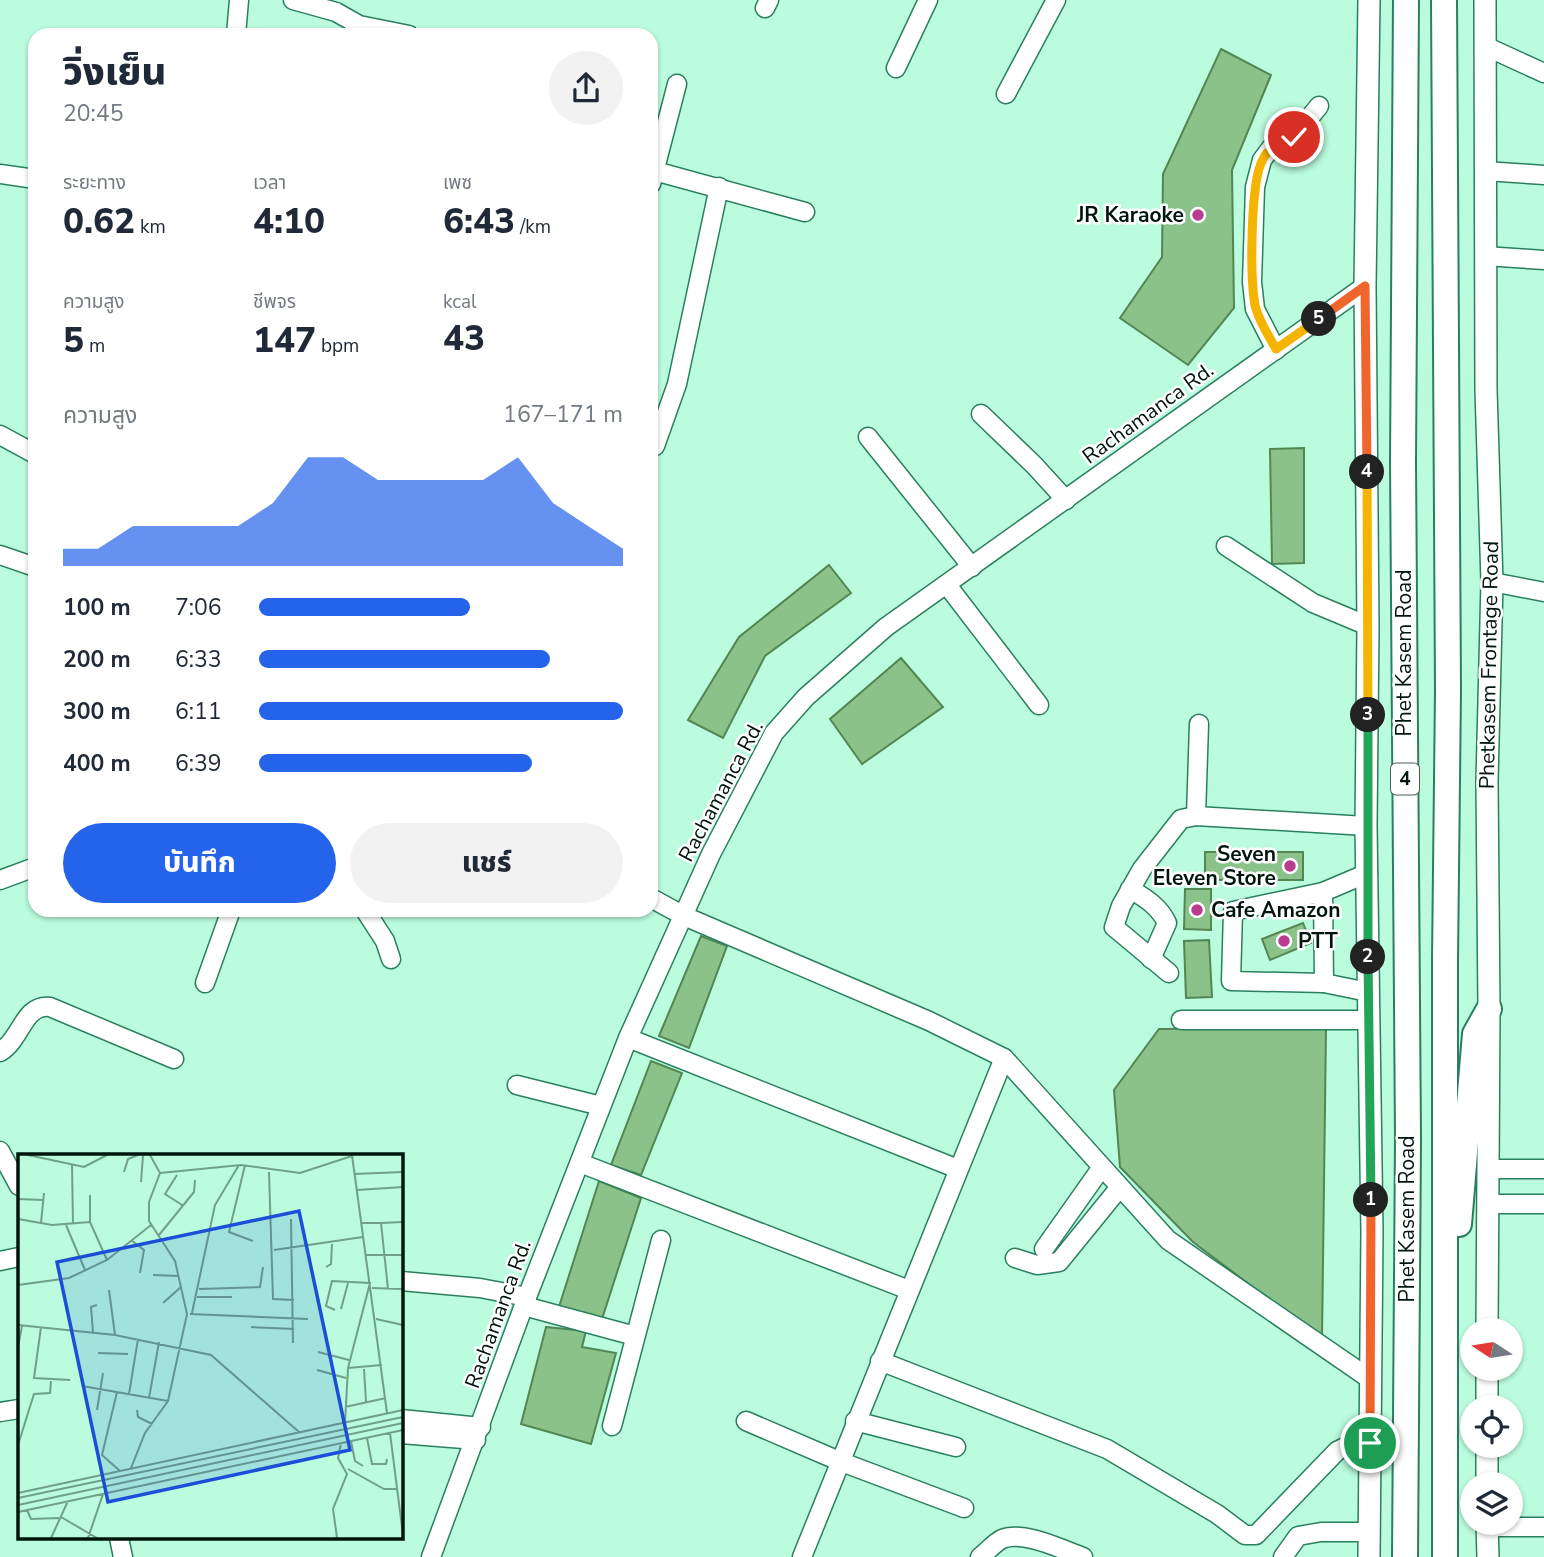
<!DOCTYPE html>
<html lang="th">
<meta charset="utf-8">
<style>
body{margin:0;font-family:"Nunito Sans","Noto Sans Thai",sans-serif;background:#f2f2f3;color:#1f2937;height:100vh;display:flex;flex-direction:column;font-size:26px;white-space:nowrap}
*{box-sizing:border-box;margin:0}
p{font-size:23px;color:#747a83}
.icon{flex:none;width:38px;height:38px;fill:none;stroke:currentColor;stroke-width:2;stroke-linecap:round;stroke-linejoin:round}
.map{position:relative;flex:1;overflow:hidden}
.sheet{position:absolute;left:28px;top:28px;width:630px;height:889px;display:flex;flex-direction:column;background:#fff;border-radius:21px;box-shadow:0 2px 5px #0004}
.sheet>*{flex:none}
.needle{width:46px;rotate:282deg}
.controls{position:absolute;left:1460px;top:1318px;display:grid;gap:14px}
.controls a{display:grid;place-items:center;width:63px;height:63px;border-radius:50%;background:#fff;box-shadow:0 2px 5px #0004;font-size:35px}
.pin{position:absolute;display:grid;place-items:center;width:60px;height:60px;color:#fff;margin:-30px;border:4px solid #fff;border-radius:50%;box-shadow:0 2px 7px #0007}
.km{position:absolute;width:35px;height:35px;margin:-18px;border-radius:50%;background:#222;color:#fff;font-size:19px;line-height:35px;text-align:center}
.round{display:grid;place-items:center;flex:none;width:74px;height:74px;border-radius:37px;background:#f2f2f3}
.overview{display:flex;align-items:center;justify-content:space-between;height:119px;padding:0 35px}
h1{font-size:38px;font-weight:800;line-height:52px}
.metrics{display:grid;grid-template-columns:repeat(3,1fr);gap:10px;height:119px;padding:7px 35px}
.metrics div{display:grid;align-content:center}
.metrics b{font-size:35px;font-weight:800}
.metrics small{font-size:19px;font-weight:400}
.metrics p{font-size:19px}
.chart{height:196px;padding:14px 35px}
.chart p{display:flex;justify-content:space-between}
.chart svg{width:100%;height:126px;margin-top:7px;fill:#2563eb;opacity:.7}
.button{display:flex;gap:14px;margin-top:auto;padding:14px 35px}
.button a{flex:1;height:80px;border-radius:42px;background:#2563eb;color:#fff;font-size:28px;font-weight:800;line-height:80px;text-align:center}
.button a+a{background:#f2f2f3;color:#1f2937}
ul{padding:0 35px;list-style:none;font-size:23px}
li{display:grid;grid-template-columns:112px 84px 1fr;align-items:center;height:52px}
li i{height:18px;border-radius:9px;background:#2563eb}
.map>svg:first-child{display:block}
</style>
<div class="map">
<svg width="1544" height="1557" viewBox="0 0 1544 1557">
<rect width="100%" height="100%" fill="#bafcdd"/>
<g fill="#8bc28a" stroke="#528652" stroke-width="2">
<polygon points="1221,49 1271,75 1232,170 1234,308 1188,365 1120,318 1162,257 1163,174"/>
<polygon points="1304,448 1304,563 1272,564 1270,449"/>
<polygon points="829,565 851,593 765,656 723,738 688,720 739,637"/>
<polygon points="901,658 943,707 862,764 830,719"/>
<rect x="1205" y="852" width="98" height="28"/>
<polygon points="1185,889 1211,889 1211,930 1184,929"/>
<polygon points="1303,923 1311,943 1270,960 1262,939"/>
<polygon points="701,936 727,946 689,1048 659,1036"/>
<polygon points="1209,940 1212,997 1186,998 1184,941"/>
<polygon points="1326,1028 1322,1339 1193,1242 1120,1167 1114,1090 1159,1029"/>
<polygon points="651,1061 682,1073 641,1175 611,1165"/>
<polygon points="599,1181 641,1198 602,1319 558,1310"/>
<polygon points="546,1327 586,1331 582,1347 616,1353 591,1444 521,1424"/>
</g>
<g fill="none" stroke-linecap="round" stroke-linejoin="round">
<g stroke="#29805f" stroke-width="21">
<g id="minor">
<polyline points="293,0 336,12 359,25 409,35"/>
<polyline points="765,8 769,0"/>
<polyline points="236,35 239,0"/>
<polyline points="1485,46 1544,73"/>
<polyline points="896,68 928,0"/>
<polyline points="1006,94 1056,0"/>
<polyline points="651,170 805,212"/>
<polyline points="1485,171 1544,175"/>
<polyline points="0,174 35,179"/>
<polyline points="651,184 677,84"/>
<polyline points="1485,256 1544,260"/>
<polyline points="1276,350 1255,309 1252,282 1255,187 1262,160 1271,148 1294,137 1319,106"/>
<polyline points="981,414 1034,465 1066,500"/>
<polyline points="0,435 35,454"/>
<polyline points="868,437 972,567"/>
<polyline points="655,446 677,384 719,187"/>
<polyline points="1226,546 1313,603 1368,626"/>
<polyline points="0,555 35,567"/>
<polyline points="1492,582 1544,592"/>
<polyline points="947,585 1039,705"/>
<polyline points="1196,816 1199,724"/>
<polyline points="1368,873 1323,892 1233,911 1231,981 1324,983 1368,992"/>
<polyline points="0,880 35,867"/>
<path d="M1130,889C1145,898 1159,906 1167,923L1151,959"/>
<polyline points="1323,892 1324,983"/>
<polyline points="651,898 684,916 929,1021 1004,1058 1168,1240 1370,1379"/>
<polyline points="365,910 385,941 391,959"/>
<polyline points="1169,973 1114,927 1121,906 1142,869 1181,819 1196,816 1366,826"/>
<polyline points="205,983 231,910"/>
<polyline points="1181,1020 1369,1020"/>
<polyline points="628,1038 958,1169"/>
<path d="M0,1052C22,1039 23,1004 50,1007L174,1059"/>
<polyline points="517,1085 601,1106"/>
<polyline points="0,1151 19,1186"/>
<polyline points="580,1163 909,1290"/>
<polyline points="1487,1169 1544,1169"/>
<polyline points="1487,1204 1544,1204"/>
<polyline points="1044,1249 1102,1167"/>
<polyline points="1015,1258 1037,1265 1059,1262 1120,1187"/>
<polyline points="0,1261 19,1257"/>
<polyline points="401,1281 480,1288 527,1297"/>
<polyline points="524,1306 635,1336"/>
<polyline points="880,1361 1107,1449 1217,1514 1245,1535 1256,1535 1337,1451 1349,1445 1370,1443"/>
<polyline points="0,1412 19,1409"/>
<polyline points="401,1419 481,1427"/>
<polyline points="746,1421 839,1461 964,1508"/>
<polyline points="855,1421 956,1447"/>
<polyline points="612,1426 661,1240"/>
<polyline points="401,1434 476,1440"/>
<polyline points="1487,1527 1544,1527"/>
<polyline points="119,1538 123,1557"/>
<polyline points="431,1557 527,1297 628,1038 711,854 774,733 806,697 886,627 1365,286"/>
<polyline points="802,1557 1004,1058"/>
<path d="M980,1557C987,1552 994,1543 1002,1539C1023,1530 1063,1550 1083,1557"/>
<polyline points="1283,1557 1298,1536 1321,1532 1368,1532"/>
</g>
</g>
<g stroke="#29805f" stroke-width="24">
<g id="major">
<polyline points="1485,0 1486,390 1492,582 1487,781 1489,1009 1487,1330"/>
<polyline points="1487,1368 1487,1407"/>
<polyline points="1487,1446 1487,1484"/>
<polyline points="1487,1522 1488,1557"/>
<polyline points="1369,1557 1372,1232 1366,826 1368,626 1365,286 1369,0"/>
</g>
</g>
<g stroke="#29805f" stroke-width="28">
<g id="highway">
<polyline points="1444,0 1448,690 1445,960 1445,1557"/>
<polyline points="1459,1224 1475,1034 1489,1009"/>
<polyline points="1405,1557 1408,1139 1403,463 1406,0"/>
</g>
</g>
<use href="#minor" stroke="#fff" stroke-width="18"/>
<use href="#major" stroke="#fff" stroke-width="21"/>
<use href="#highway" stroke="#fff" stroke-width="24"/>
</g>
<g fill="none" stroke-linecap="round" stroke-linejoin="round">
<g stroke="#fff" stroke-width="14">
<polyline id="split-1" points="1370,1443 1371,1200"/>
</g>
<g stroke="#fff" stroke-width="14">
<polyline id="split-2" points="1368,957 1371,1200"/>
</g>
<g stroke="#fff" stroke-width="14">
<polyline id="split-3" points="1368,715 1368,957"/>
</g>
<g stroke="#fff" stroke-width="14">
<polyline id="split-4" points="1367,472 1368,715"/>
</g>
<g stroke="#fff" stroke-width="14">
<polyline id="split-5" points="1319,319 1365,286 1367,472"/>
</g>
<g stroke="#fff" stroke-width="14">
<path id="split-6" d="M1294,137C1282,143 1269,147 1263,159C1250,181 1250,278 1255,305C1258,320 1269,336 1276,349L1319,319"/>
</g>
<use href="#split-1" stroke="#f0652b" stroke-width="9"/>
<use href="#split-2" stroke="#22a559" stroke-width="9"/>
<use href="#split-3" stroke="#22a559" stroke-width="9"/>
<use href="#split-4" stroke="#f5b400" stroke-width="9"/>
<use href="#split-5" stroke="#f0652b" stroke-width="9"/>
<use href="#split-6" stroke="#f5b400" stroke-width="9"/>
</g>
<g fill="#b93d8e" stroke="#fff" stroke-width="2.5">
<circle cx="1198" cy="215" r="7"/>
<circle cx="1290" cy="866" r="7"/>
<circle cx="1197" cy="910" r="7"/>
<circle cx="1284" cy="941" r="7"/>
</g>
<g text-anchor="middle" dominant-baseline="central" stroke-width="5" stroke-linejoin="round" paint-order="stroke">
<rect fill="#fff" stroke="#4c5c55" stroke-width="2" x="1391" y="763.5" width="28" height="31" rx="5"/>
<g font-size="19" font-weight="bold" fill="#00160c">
<text x="1405" y="779">4</text>
</g>
<g font-size="21" font-weight="bold" fill="#00160c" stroke="#fff" text-anchor="end">
<text x="1184" y="215">JR Karaoke</text>
<text x="1276" y="854">Seven<tspan x="1276" dy="24">Eleven Store</tspan></text>
<text x="1211" y="910" text-anchor="start">Cafe Amazon</text>
<text x="1298" y="941" text-anchor="start">PTT</text>
</g>
<g font-size="21" fill="#00160c" stroke="#fff">
<text transform="translate(1148 413) rotate(-36)">Rachamanca Rd.</text>
<text transform="translate(1404 653) rotate(-90)">Phet Kasem Road</text>
<text transform="translate(1489 665) rotate(-89)">Phetkasem Frontage Road</text>
<text transform="translate(721 791) rotate(-62)">Rachamanca Rd.</text>
<text transform="translate(1407 1219) rotate(-90)">Phet Kasem Road</text>
<text transform="translate(498 1314) rotate(-70)">Rachamanca Rd.</text>
</g>
</g>
<g transform="translate(18 1154)">
<rect width="385" height="385" fill="#bafcdd"/>
<path fill="none" stroke="#70a089" stroke-width="2" d="M10,1L66,13L89,1M334,1L369,259M54,11L55,69M227,11L211,78L235,87M106,18L110,5L120,1M251,18L255,145L276,146M142,19L223,11L282,19L334,2M336,20L385,18M159,21L147,40L164,51M123,28L125,1M339,36L385,33M72,41V68L89,106M0,45L25,46M0,65L34,71L72,68M273,65L275,189M23,69L26,39M343,69H363L370,135M363,69L385,68M48,71L67,116M141,81L176,38L177,26M113,86L126,96L122,119M256,96L345,83M348,101H385M308,113L313,110L314,90M135,121L161,122M0,131L51,124L89,106L133,71M354,134L385,135M181,135L242,133L245,113M91,136L97,181M179,143H214M145,149L163,133M323,155L330,129M317,156L308,152L314,127L352,129L330,214L327,269M174,159L197,51L221,11M172,160L290,165M358,165L385,171M0,171L97,181L193,201L281,278M23,173L16,224L52,226M233,173L276,175M75,178L73,153L79,151M0,193L4,172M300,198L331,206M80,199L110,200M330,214L364,211M346,215L348,248M299,216L328,224M64,232L150,247M99,238L84,301L102,317M111,240L120,185M131,244L141,188M327,253L368,244M79,256L85,219M119,256L120,263L134,270M372,279L385,381M349,284L354,310H368L369,305M333,287L337,307L345,312M0,291L16,240L32,239L33,227M113,314L127,279L150,247L169,160L157,107L131,67V48L142,19L132,1M330,315L366,335H379M0,339L385,256M0,344L385,263M0,351L385,269M9,356L13,365L41,364M0,358L385,276M43,363L79,384M33,384L50,347M70,384L85,340M319,384L315,355L329,320L320,304L323,289"/>
<path fill="#1d4ed8" fill-opacity="0.15" stroke="#1d4ed8" stroke-width="3.5" d="M281,57L332,296L90,348L39,108Z"/>
<rect width="385" height="385" fill="none" stroke="#00160c" stroke-width="3.5"/>
</g>
</svg>
<div class="controls">
<a><svg class="needle" viewBox="-14 -14 28 28"><path d="M0-13l5 13h-10z" fill="#e53935"/><path d="M0 13l5-13h-10z" fill="#747a83"/></svg></a>
<a><svg class="icon" aria-label="locate" viewBox="0 0 24 24"><circle cx="12" cy="12" r="6"/><path d="M12 2v4M12 18v4M2 12h4M18 12h4"/></svg></a>
<a><svg class="icon" aria-label="layers" viewBox="0 0 24 24"><path d="M12 4l9 5-9 5-9-5zM3 14l9 5 9-5"/></svg></a>
</div>
<div class="pin" style="left:1370px;top:1443px;background:#1e9e55"><svg class="icon" aria-label="arrive" viewBox="0 0 24 24"><path d="M6 21V4h12l-3 4 3 4H6"/></svg></div>
<div class="pin" style="left:1294px;top:137px;background:#d93025"><svg class="icon" aria-label="check" viewBox="0 0 24 24"><path d="M5 12l5 5 9-10"/></svg></div>
<b class="km" style="left:1371px;top:1200px">1</b>
<b class="km" style="left:1368px;top:957px">2</b>
<b class="km" style="left:1368px;top:715px">3</b>
<b class="km" style="left:1367px;top:472px">4</b>
<b class="km" style="left:1319px;top:319px">5</b>
<section class="sheet">
<div class="overview"><div><h1>วิ่งเย็น</h1><p>20:45</p></div><a class="round"><svg class="icon" aria-label="share" viewBox="0 0 24 24"><path d="M12 15V3M7 8l5-5 5 5M5 13v7h14v-7"/></svg></a></div>
<div class="metrics">
<div><p>ระยะทาง</p><b>0.62<small> km</small></b></div>
<div><p>เวลา</p><b>4:10</b></div>
<div><p>เพซ</p><b>6:43<small> /km</small></b></div>
</div>
<div class="metrics">
<div><p>ความสูง</p><b>5<small> m</small></b></div>
<div><p>ชีพจร</p><b>147<small> bpm</small></b></div>
<div><p>kcal</p><b>43</b></div>
</div>
<div class="chart"><p><span>ความสูง</span>167–171 m</p>
<svg viewBox="0 0 160 44" preserveAspectRatio="none"><path d="M0 44V38L10 38L20 30L30 30L40 30L50 30L60 22L70 6L80 6L90 14L100 14L110 14L120 14L130 6L140 22L150 30L160 38V44z"/></svg>
</div>
<ul>
<li><b>100 m</b>7:06<i style="width:58%"></i></li>
<li><b>200 m</b>6:33<i style="width:80%"></i></li>
<li><b>300 m</b>6:11<i style="width:100%"></i></li>
<li><b>400 m</b>6:39<i style="width:75%"></i></li>
</ul>
<div class="button"><a>บันทึก</a><a>แชร์</a></div>
</section>
</div>
